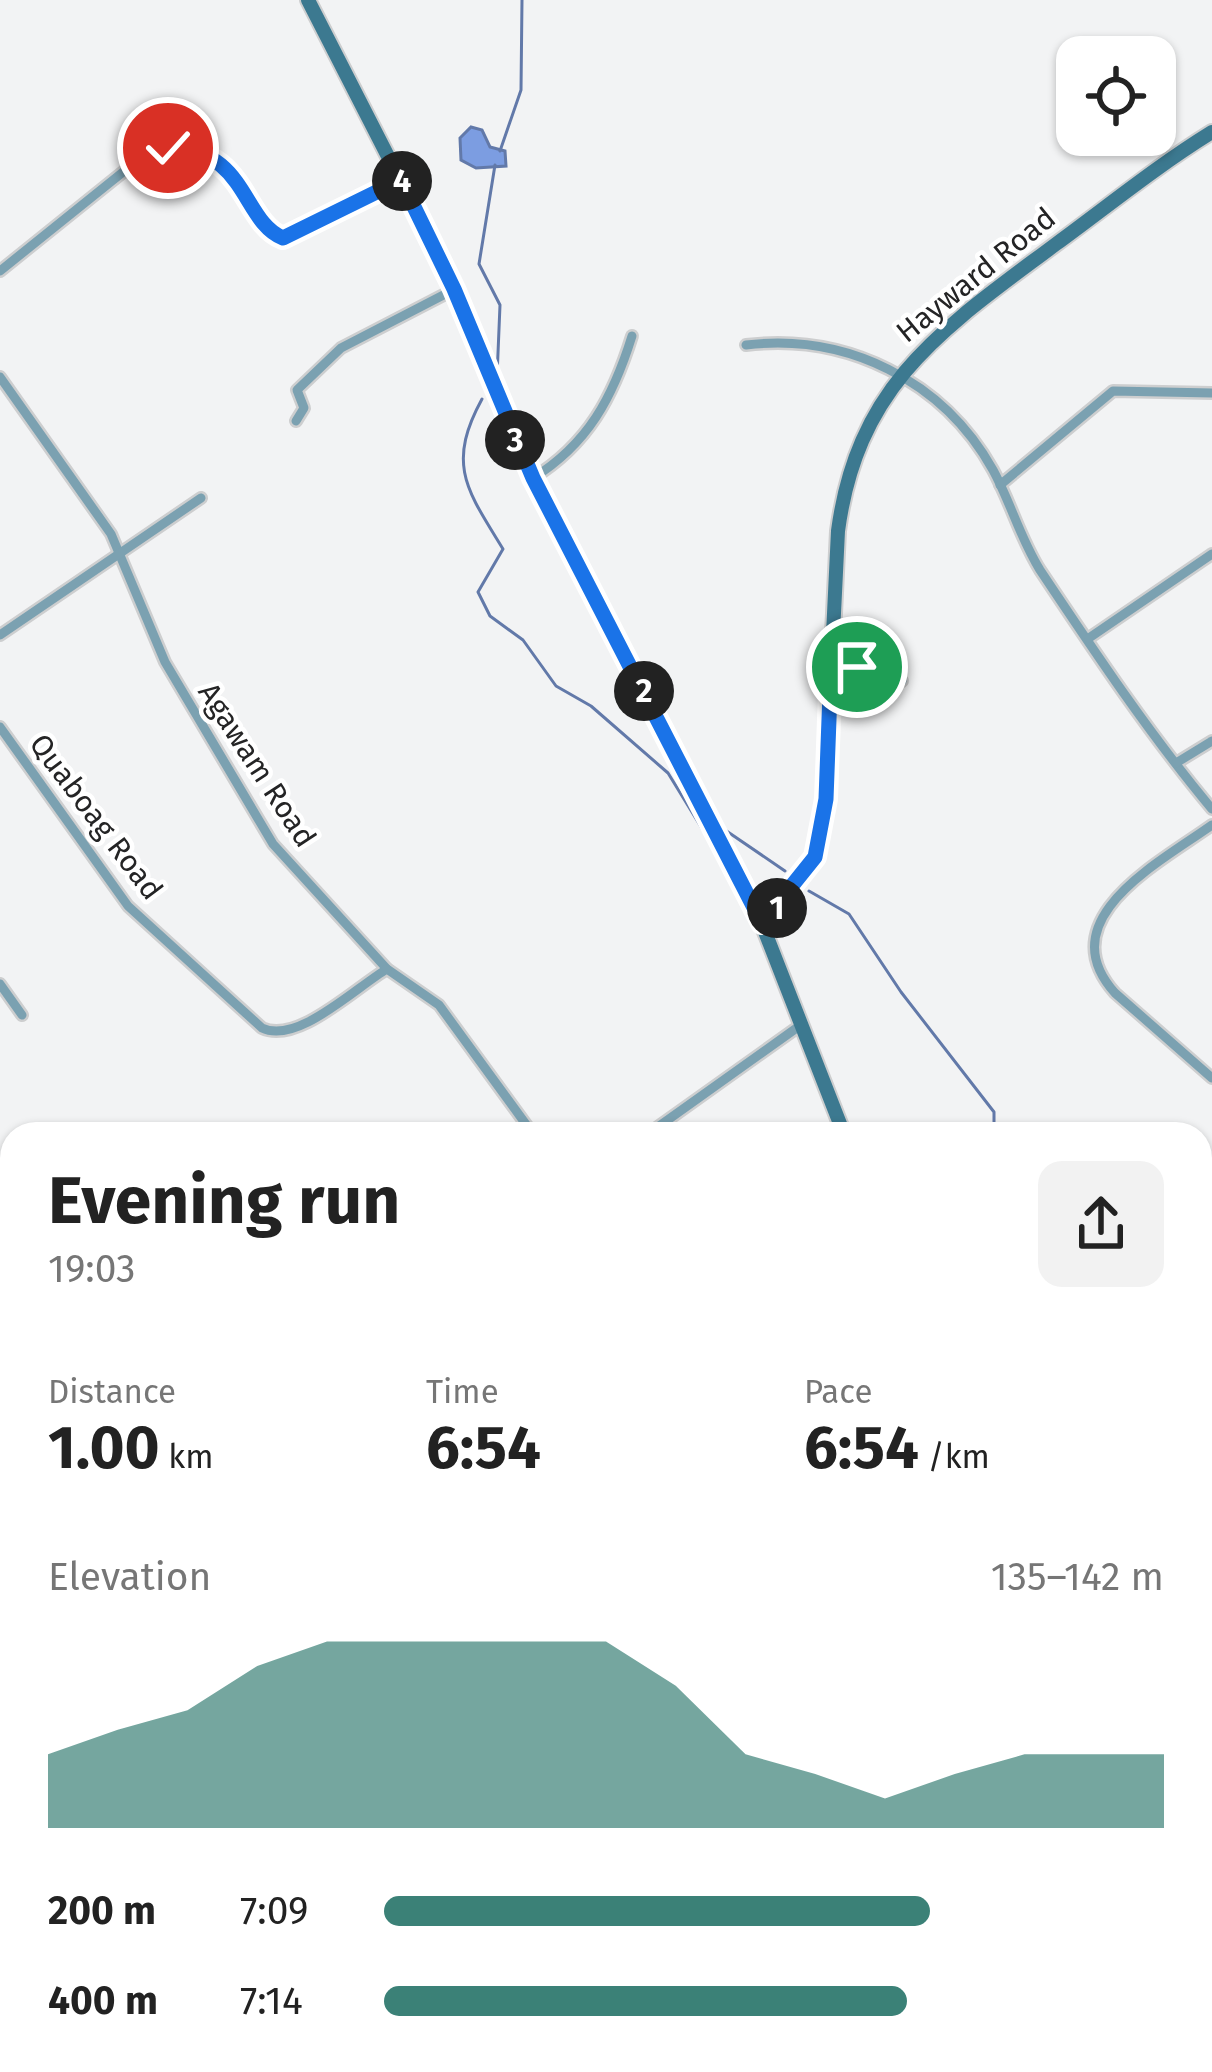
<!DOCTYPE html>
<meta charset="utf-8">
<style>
body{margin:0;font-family:"Fira Sans",sans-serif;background:#f2f2f2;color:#222;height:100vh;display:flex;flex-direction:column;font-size:45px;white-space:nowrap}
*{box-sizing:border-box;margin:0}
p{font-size:39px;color:#767676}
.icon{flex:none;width:66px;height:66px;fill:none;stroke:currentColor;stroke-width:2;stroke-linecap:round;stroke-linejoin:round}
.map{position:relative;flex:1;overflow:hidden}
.details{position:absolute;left:0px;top:1122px;width:1212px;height:951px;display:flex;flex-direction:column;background:#fff;border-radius:36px 36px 0 0;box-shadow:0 3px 9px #0004}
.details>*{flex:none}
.tools{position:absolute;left:1056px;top:36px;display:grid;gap:24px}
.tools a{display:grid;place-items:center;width:120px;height:120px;border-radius:24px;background:#fff;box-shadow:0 3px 9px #0004;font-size:60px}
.pin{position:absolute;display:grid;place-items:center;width:102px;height:102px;color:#fff;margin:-51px;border:6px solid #fff;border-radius:50%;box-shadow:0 3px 12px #0007}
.km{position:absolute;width:60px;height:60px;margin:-30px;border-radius:50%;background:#222;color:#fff;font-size:33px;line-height:60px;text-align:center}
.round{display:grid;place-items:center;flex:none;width:126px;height:126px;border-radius:24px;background:#f2f2f2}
.head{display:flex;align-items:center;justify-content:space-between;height:204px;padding:0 48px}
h1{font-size:66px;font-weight:700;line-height:90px}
.figures{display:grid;grid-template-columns:repeat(3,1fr);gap:18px;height:204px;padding:12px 48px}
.figures div{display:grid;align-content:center}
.figures b{font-size:60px;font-weight:700}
.figures small{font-size:33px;font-weight:400}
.figures p{font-size:33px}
.chart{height:336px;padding:24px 48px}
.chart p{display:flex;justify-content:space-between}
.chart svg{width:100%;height:216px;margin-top:12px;fill:#3b8177;opacity:.7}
ul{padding:0 48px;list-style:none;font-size:39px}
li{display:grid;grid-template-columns:192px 144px 1fr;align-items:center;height:90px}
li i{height:30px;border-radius:15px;background:#3b8177}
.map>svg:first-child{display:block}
</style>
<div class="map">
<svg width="1212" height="2072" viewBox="0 0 1212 2072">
<rect width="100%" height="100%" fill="#f2f3f4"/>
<g fill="#b1e9b6">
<polygon points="1200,1187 1212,1191 1212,1422 1200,1436"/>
<polygon points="302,2061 688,2061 703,2072 309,2072"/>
</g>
<polygon fill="#7c9de1" stroke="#6279a9" stroke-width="3" points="471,127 482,130 490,147 505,151 506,166 476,168 461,160 460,138"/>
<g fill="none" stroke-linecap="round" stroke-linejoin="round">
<g stroke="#6279a9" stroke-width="3">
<polyline points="500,151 521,90 522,0"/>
<polyline points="495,165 479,264 500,305 497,377"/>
<path d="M482,399C446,465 467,490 503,549L478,592L490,616L523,640L556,686L591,706L668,773L706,835"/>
<polyline points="725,830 785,871"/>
<polyline points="809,891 849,914 901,992 994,1112 994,1134"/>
<polyline points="1200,1437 1202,1394 1212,1382"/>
<polyline points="0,2060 18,2072"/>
<polyline points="52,2061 63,2066 73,2061"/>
<polyline points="23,2072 35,2061"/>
</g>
<g stroke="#cdcecf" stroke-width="14">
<g id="street">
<path d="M0,271L138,160C171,139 219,152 242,185C256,204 258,229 283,238L401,180"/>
<path d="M746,345C846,333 943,380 993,470C1011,503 1020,538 1040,570C1094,651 1150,735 1212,809"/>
<polyline points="0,377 111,534 165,662 273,844 387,969 439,1005 533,1134"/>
<polyline points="296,421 304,408 297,390 341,348 455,289"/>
<path d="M533,478C588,444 613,397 632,336"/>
<polyline points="1000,485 1113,391 1212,393"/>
<polyline points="0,635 201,498"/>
<polyline points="1089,638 1212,554"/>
<polyline points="831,666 857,667 902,681"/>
<path d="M0,727L128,906L262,1028C297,1045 355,988 387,969"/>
<polyline points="1176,763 1212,741"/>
<path d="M1212,825C1159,863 1049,919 1115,993L1212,1078"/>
<polyline points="0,984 22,1015"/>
<polyline points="648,1134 798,1027"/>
<polyline points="1200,1788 1212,1790"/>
<polyline points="1200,1946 1212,1953"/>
<polyline points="282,2061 283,2072"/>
<polyline points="1071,2061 1071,2072"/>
<polyline points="210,2072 221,2061"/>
</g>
</g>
<g stroke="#cdcecf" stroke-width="18">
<g id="secondary">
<polyline points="308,0 441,260 533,478 760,919 844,1134"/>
<path d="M762,923L815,857L824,819L838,531C858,382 944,328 1056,244C1108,206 1157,166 1212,132"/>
<polyline points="0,1762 12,1766"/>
<polyline points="1200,1919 1212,1899"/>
<polyline points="1132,2061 1153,2072"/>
<polyline points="1107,2072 1114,2061"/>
</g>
</g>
<use href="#street" stroke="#7ba1b1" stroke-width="9"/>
<use href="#secondary" stroke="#3c7990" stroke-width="14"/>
<g stroke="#858687" stroke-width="8">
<g id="rail">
<polyline points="0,1843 12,1842"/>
<polyline points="1200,1896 1212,1899"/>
</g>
</g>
<use href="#rail" stroke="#fff" stroke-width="3" stroke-dasharray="9" stroke-linecap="butt"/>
</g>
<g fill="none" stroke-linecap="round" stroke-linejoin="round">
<g stroke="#fff" stroke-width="24">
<path id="route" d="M168,148C247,148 242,222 283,238L401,180L454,289L533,478L762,923L815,857L826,799L831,666L857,667"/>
</g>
<use href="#route" stroke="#1a73e8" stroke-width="15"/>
</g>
<g text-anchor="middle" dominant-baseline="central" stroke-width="9" stroke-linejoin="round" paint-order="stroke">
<g font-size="30" fill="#242425" stroke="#fff">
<text transform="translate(976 275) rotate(-39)">Hayward Road</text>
<text transform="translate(257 765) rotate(57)">Agawam Road</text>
<text transform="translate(96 817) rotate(53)">Quaboag Road</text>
</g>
</g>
</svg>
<div class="tools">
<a><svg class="icon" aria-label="locate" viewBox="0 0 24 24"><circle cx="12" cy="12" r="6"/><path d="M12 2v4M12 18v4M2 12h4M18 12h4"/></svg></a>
</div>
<div class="pin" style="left:857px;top:667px;background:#1e9e55"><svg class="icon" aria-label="arrive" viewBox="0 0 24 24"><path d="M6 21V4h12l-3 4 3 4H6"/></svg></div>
<div class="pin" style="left:168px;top:148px;background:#d93025"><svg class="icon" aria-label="check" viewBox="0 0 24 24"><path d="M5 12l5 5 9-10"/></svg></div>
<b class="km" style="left:777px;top:908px">1</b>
<b class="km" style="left:644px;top:691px">2</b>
<b class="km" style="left:515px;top:440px">3</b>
<b class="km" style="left:402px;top:181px">4</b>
<section class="details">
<div class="head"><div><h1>Evening run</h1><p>19:03</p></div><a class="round"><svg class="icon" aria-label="share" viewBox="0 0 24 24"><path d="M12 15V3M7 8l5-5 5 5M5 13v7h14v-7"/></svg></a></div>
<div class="figures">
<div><p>Distance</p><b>1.00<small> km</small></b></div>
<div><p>Time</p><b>6:54</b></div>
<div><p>Pace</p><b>6:54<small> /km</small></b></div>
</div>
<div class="chart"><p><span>Elevation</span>135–142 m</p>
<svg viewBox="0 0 160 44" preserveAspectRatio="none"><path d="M0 44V29L10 24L20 20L30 11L40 6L50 6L60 6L70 6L80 6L90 15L100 29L110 33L120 38L130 33L140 29L150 29L160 29V44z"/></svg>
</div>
<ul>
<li><b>200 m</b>7:09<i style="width:70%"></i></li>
<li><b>400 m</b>7:14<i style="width:67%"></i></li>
</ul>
</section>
</div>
